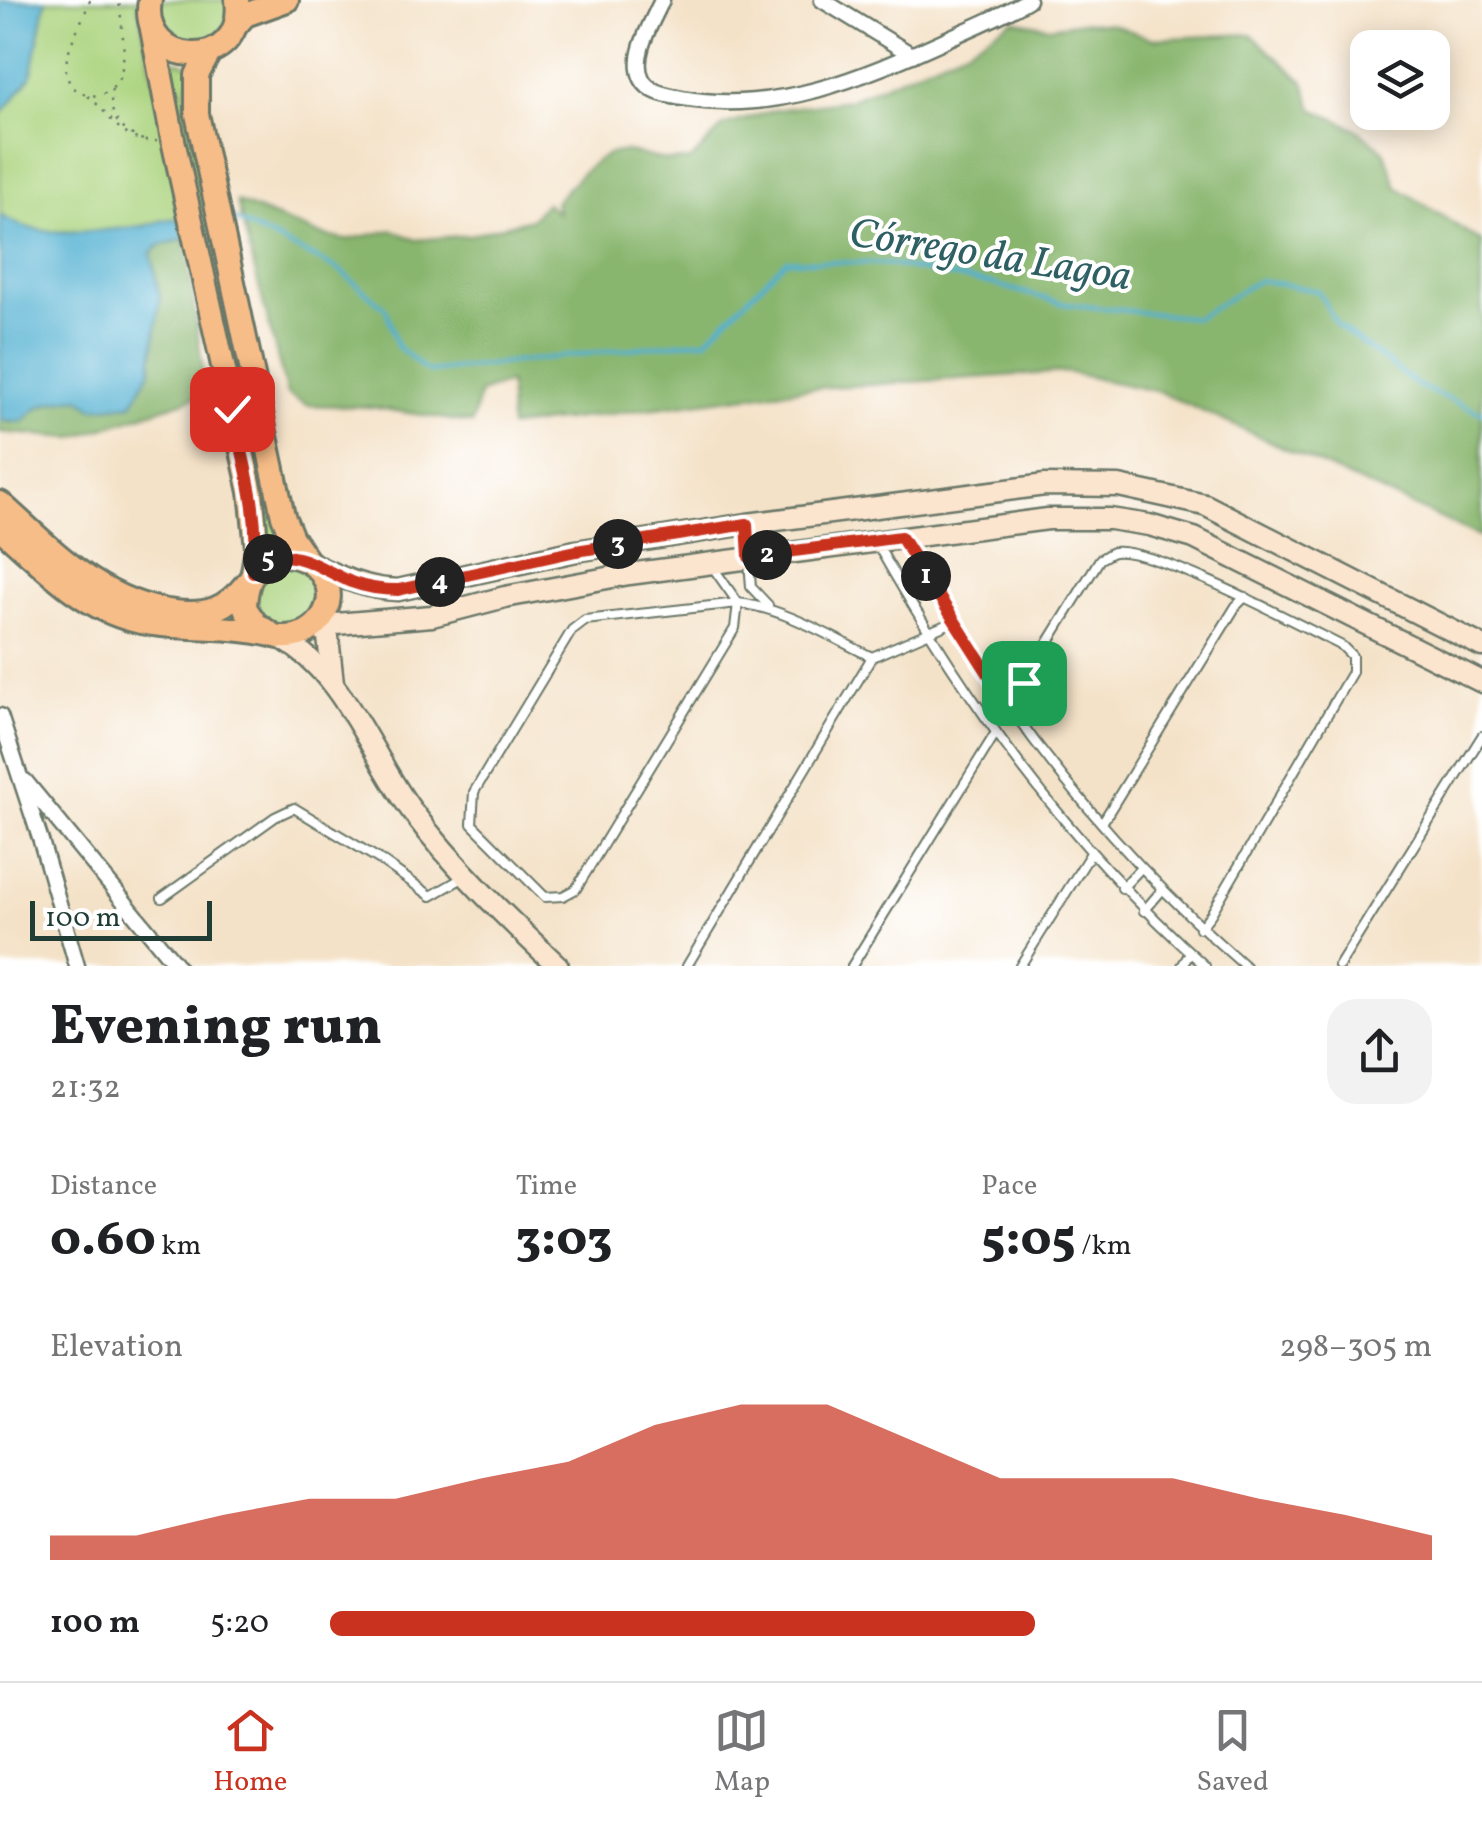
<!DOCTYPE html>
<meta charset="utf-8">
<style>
body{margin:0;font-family:Vollkorn,serif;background:#f2f2f2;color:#202124;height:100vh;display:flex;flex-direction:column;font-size:38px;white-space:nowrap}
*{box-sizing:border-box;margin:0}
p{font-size:32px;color:#757577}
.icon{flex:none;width:55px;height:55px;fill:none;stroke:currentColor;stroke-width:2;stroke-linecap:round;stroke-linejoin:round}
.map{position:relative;height:966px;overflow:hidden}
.sheet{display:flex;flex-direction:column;background:#fff;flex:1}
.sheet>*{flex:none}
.fabs{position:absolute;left:1350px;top:30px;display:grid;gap:20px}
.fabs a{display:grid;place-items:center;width:100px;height:100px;border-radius:20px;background:#fff;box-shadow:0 5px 25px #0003;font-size:50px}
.scale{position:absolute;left:30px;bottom:25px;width:182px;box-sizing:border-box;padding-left:10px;border:5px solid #1f3d34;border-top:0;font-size:28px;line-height:35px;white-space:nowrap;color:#1f3d34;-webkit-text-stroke:8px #fff;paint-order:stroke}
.pin{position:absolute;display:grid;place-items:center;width:85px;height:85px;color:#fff;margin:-42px;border-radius:20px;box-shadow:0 5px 15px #0006}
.km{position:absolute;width:50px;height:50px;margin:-25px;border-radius:50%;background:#222;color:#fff;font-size:28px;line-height:50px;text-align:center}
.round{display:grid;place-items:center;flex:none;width:105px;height:105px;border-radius:30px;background:#f2f2f2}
.headline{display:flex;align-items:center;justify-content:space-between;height:170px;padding:0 50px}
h1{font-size:55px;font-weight:800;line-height:75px}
.figures{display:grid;grid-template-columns:repeat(3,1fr);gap:15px;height:170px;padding:10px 50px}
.figures div{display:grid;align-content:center}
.figures b{font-size:50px;font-weight:800}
.figures small{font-size:28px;font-weight:400}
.figures p{font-size:28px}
.chart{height:280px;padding:20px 50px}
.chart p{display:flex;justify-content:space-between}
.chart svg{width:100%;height:180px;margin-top:10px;fill:#c8321e;opacity:.7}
ul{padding:0 50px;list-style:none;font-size:32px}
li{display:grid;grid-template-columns:160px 120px 1fr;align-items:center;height:75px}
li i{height:25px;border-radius:12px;background:#c8321e}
.dock{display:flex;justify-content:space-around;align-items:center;height:140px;border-top:2px solid #e0e0e0;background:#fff;font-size:28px;color:#757577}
.dock a{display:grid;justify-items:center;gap:5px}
.dock .selected{color:#c8321e}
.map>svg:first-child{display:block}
</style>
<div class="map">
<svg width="1482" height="966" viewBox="0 0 1482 966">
<rect width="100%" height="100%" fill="#fff"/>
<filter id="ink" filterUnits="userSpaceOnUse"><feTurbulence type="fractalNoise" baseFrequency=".01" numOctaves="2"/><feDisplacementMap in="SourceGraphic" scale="20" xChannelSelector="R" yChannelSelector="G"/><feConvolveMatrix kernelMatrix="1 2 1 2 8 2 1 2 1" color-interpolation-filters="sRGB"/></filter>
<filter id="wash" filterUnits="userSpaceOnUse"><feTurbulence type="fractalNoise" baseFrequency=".0048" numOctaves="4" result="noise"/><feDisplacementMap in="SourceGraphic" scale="40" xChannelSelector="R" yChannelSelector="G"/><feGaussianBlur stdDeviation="2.25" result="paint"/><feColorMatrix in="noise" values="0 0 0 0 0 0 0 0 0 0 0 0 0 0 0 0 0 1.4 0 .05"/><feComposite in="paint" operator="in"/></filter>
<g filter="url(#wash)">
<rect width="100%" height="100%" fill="#f4e2c8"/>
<g fill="#acd47f" stroke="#66885a" stroke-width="2.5">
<path d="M46,0H137L182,220C168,216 156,224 142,226C112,230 59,235 29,229C19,226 9,220 0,215V116L31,77Z"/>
<polygon points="159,0 228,0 231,13 216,41 184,47 160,26"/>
<polygon points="166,58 196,67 185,89 186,103 216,250 291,548 263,554"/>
<circle cx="287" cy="596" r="31"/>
</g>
<g fill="#89b66e" stroke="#547a51" stroke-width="2.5">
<path d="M1013,20L1049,27L1082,22L1111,24L1153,39L1251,34L1304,82L1313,109L1355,128L1384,151L1397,187L1482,242V537L1160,392L1066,372L800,389L510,427L509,382L480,393L472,423L371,407L307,405L287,394L237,202L317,234L346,240L393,230L416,240L470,235L531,219L546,203L558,213L555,202C573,183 597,149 627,152C654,156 659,163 691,160L723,126L775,110L849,100L966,49Z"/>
<path d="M185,239L206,394L73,438L0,432V420L12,423C35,407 53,400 80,398L93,408L132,404L151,370L160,299L151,253L160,245Z"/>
</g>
<g fill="#52b1d1" stroke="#387782" stroke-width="2.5">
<polygon points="0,0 46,0 31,77 0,116"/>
<path d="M0,215C9,220 19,226 29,228C59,235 112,230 143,226C156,224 168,216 182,220L185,239L160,245L151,253L160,299L151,370L132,404L93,408L80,398C56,400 38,402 23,422L0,420Z"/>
</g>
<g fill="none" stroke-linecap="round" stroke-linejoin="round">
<polyline stroke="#52b1d1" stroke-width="4" points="229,217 338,269 386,309 397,346 428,372 706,340 786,260 886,264 993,284 1064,304 1196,318 1259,280 1318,291 1337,325 1420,387 1482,413"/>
</g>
</g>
<g filter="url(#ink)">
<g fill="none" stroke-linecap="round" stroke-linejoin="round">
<g stroke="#6a7768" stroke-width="12">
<g id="lane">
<path d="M902,539C937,594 971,653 1009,706C1077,802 1156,889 1245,966"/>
<path d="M877,544C968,705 1067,842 1205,966"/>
<polyline points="749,561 751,587 768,605"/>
<path d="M712,566L738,603L735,628L576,889L563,896L545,897L472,824L474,792L572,630L585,620L738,603C786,609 829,636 872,657L955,621"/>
<path d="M1009,706L1100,559C1105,557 1109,553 1114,552C1152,546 1302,626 1342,646L1352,656V672L1211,914L1200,928"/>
<polyline points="1102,823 1236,606 1245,597"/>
<polyline points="1122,888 1140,869"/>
<polyline points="162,898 275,817 294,808 382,861 431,896 466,876"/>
<polyline points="1144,911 1162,890"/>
<polyline points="687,966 872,657"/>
<polyline points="852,966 995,734"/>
<polyline points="1020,966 1091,853"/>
<polyline points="1182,966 1190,953"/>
<polyline points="1339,966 1482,736"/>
</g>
</g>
<g stroke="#6a7768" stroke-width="19">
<g id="street">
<path d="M662,0C653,21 630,56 642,79C649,93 667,95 682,98C776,115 861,78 945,40C973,27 1002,16 1028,0"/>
<polyline points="822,0 912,55"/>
<polyline points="0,716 41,841 77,966"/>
<polyline points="25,781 177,966"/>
</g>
</g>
<g stroke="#6a7768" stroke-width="25">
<g id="secondary">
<path d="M314,565C343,578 366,589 398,590L576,551L747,524L1045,485L1119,486L1205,505L1482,646"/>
<polyline points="319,622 336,624 432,616 505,597 629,574 1048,519 1110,519 1149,525 1194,538 1482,682"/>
<polyline points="319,622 328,637 333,683"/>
<path d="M279,637C345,673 369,753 412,811C455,869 506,917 558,966"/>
</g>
</g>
<g stroke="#6a7768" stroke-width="28">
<g id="primary">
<path d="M150,0C138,70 247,74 237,0"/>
<polyline points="237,24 245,15 287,0"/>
<polyline points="152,29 173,140 251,492 257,548 253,572"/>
<polyline points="209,53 197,75 197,114 283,516 292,538 307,560"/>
<path d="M0,503C54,551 99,602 174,612C208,616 226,609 247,583"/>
<path d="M0,528C39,561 81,608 133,620C180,632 232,623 279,637C296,638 311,633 321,619C359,563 247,514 245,608L256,624L271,634"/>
</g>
</g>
<g stroke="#6a7768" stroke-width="2.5" stroke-dasharray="2.5 8" stroke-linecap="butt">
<path d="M90,0C83,21 67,45 66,66C64,98 107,107 119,78C128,57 121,23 119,0"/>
<path d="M112,89C108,116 119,130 143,140"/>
<path d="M88,96C112,115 121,144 157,141"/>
</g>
<use href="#lane" stroke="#fff" stroke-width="8"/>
<use href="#street" stroke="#fff" stroke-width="14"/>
<use href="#secondary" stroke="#fce5cf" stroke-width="20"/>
<use href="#primary" stroke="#f7bd88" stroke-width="22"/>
</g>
</g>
<g fill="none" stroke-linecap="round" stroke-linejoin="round" filter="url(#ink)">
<g stroke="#fff" stroke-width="20">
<path id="route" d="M232,409C244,463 262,517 253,572C284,538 318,568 351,582C367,588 381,590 398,590L576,551L747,524L749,557L901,537L1009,706L1024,683"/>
</g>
<use href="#route" stroke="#c8321e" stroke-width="12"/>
</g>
<g text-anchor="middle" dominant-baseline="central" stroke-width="8" stroke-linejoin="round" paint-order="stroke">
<g font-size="42" font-style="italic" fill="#2e6063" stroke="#fff">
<text transform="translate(990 257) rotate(9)">Córrego da Lagoa</text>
</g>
</g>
</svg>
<div class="fabs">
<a><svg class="icon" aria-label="layers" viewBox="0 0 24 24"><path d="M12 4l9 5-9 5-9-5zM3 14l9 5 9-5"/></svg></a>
</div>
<div class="scale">100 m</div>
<div class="pin" style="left:1024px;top:683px;background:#1e9e55"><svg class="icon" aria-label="arrive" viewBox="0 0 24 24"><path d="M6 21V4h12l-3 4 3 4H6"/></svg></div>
<div class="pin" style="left:232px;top:409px;background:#d93025"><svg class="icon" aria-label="check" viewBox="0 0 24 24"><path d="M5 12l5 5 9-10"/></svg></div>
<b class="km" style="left:926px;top:576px">1</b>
<b class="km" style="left:767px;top:555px">2</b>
<b class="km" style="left:618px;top:544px">3</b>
<b class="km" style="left:440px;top:582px">4</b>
<b class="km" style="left:268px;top:559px">5</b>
</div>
<section class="sheet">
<div class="headline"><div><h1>Evening run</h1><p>21:32</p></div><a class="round"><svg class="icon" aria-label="share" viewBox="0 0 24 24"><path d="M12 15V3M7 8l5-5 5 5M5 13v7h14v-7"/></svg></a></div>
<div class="figures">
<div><p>Distance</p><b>0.60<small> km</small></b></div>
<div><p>Time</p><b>3:03</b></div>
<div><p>Pace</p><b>5:05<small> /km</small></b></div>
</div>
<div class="chart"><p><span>Elevation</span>298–305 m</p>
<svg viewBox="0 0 160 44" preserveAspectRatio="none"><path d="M0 44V38L10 38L20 33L30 29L40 29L50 24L60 20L70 11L80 6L90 6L100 15L110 24L120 24L130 24L140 29L150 33L160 38V44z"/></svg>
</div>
<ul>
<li><b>100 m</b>5:20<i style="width:64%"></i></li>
</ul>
</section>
<nav class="dock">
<a class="selected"><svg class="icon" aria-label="home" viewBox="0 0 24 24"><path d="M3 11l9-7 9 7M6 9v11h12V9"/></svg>Home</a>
<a><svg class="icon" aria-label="map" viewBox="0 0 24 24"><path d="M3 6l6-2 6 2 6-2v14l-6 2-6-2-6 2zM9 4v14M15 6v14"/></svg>Map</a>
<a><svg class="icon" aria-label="saved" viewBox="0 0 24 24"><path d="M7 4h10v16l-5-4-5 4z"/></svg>Saved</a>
</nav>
